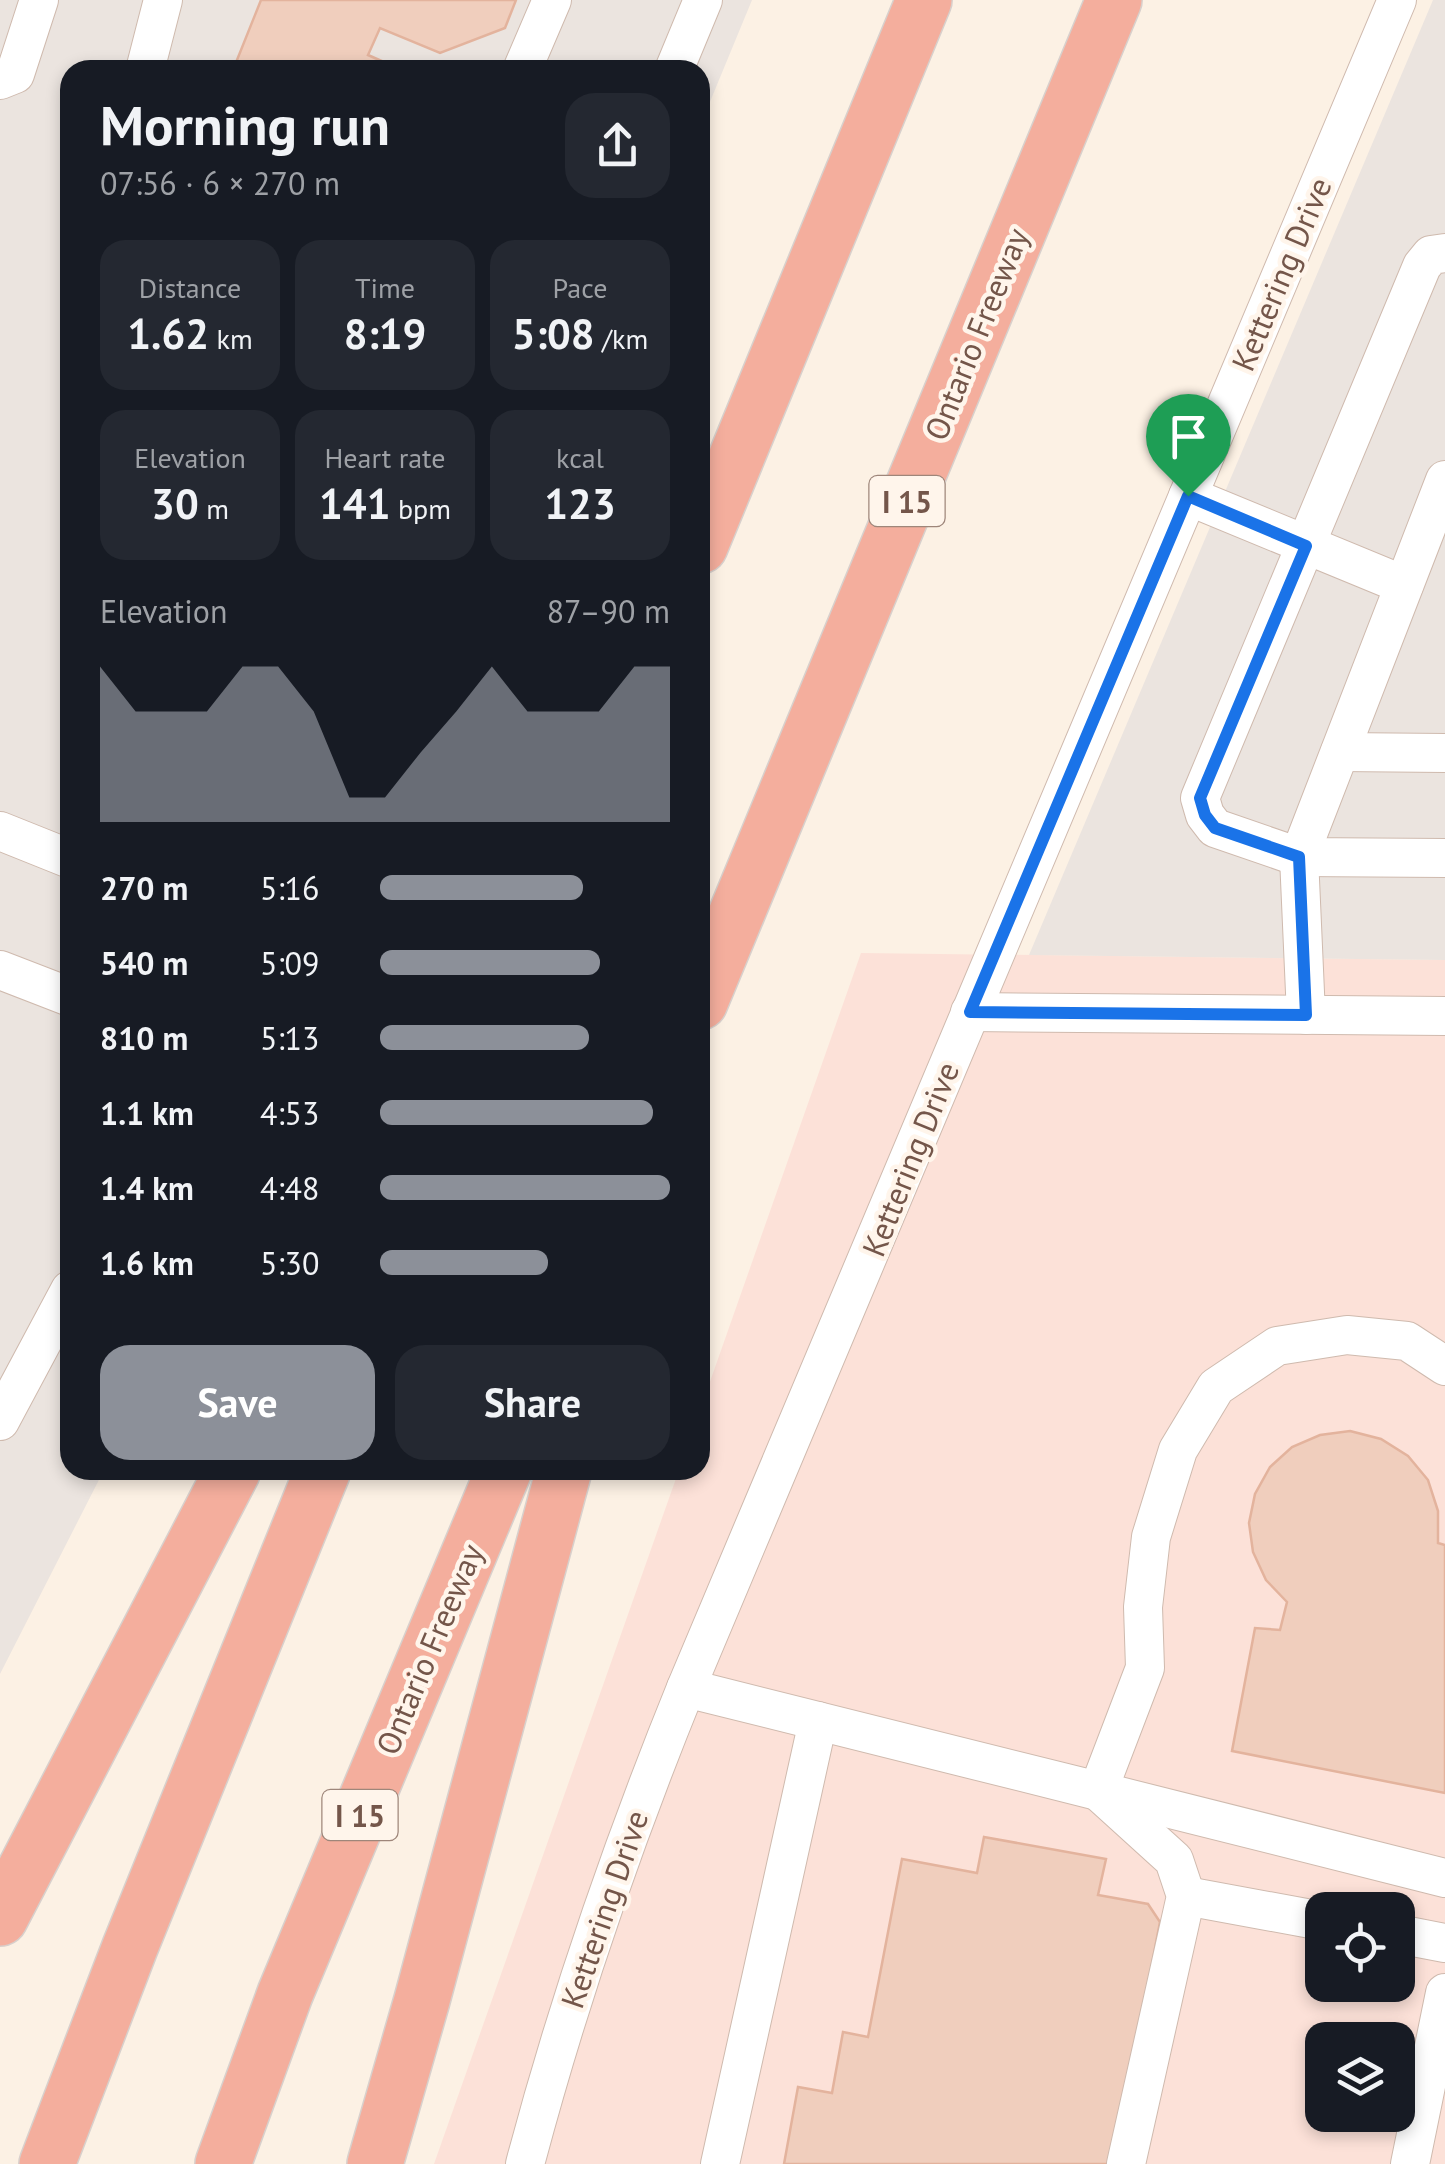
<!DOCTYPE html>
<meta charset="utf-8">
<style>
body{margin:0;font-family:"PT Sans",sans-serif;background:#242831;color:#f1f3f6;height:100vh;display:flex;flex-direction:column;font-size:38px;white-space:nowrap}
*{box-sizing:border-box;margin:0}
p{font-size:32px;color:#9ea1a6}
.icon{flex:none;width:55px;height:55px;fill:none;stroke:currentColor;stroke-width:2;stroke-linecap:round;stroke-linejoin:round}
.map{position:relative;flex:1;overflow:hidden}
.panel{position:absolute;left:60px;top:60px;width:650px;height:1420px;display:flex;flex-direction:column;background:#171b24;border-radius:30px;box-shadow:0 5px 15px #0003}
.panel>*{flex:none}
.controls{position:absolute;left:1305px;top:1892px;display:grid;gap:20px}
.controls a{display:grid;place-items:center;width:110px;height:110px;border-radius:20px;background:#171b24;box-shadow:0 5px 15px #0003;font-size:50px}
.pin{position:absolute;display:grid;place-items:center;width:85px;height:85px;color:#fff;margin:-102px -42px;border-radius:50% 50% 50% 0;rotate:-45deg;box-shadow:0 0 10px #0007}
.pin .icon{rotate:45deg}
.round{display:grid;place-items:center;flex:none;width:105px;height:105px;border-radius:30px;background:#242831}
.head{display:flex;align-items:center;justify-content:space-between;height:170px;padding:0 40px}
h1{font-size:55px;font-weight:600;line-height:75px}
.metrics{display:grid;grid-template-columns:repeat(3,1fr);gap:15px;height:170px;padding:10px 40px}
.metrics div{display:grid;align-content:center;border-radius:25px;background:#242831;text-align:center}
.metrics b{font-size:42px;font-weight:600}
.metrics small{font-size:28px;font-weight:400}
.metrics p{font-size:28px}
.chart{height:280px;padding:20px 40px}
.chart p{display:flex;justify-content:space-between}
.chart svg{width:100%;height:180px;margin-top:10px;fill:#8c9099;opacity:.7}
.action{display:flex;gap:20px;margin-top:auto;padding:20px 40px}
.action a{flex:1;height:115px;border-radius:30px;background:#8c9099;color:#fff;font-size:40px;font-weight:600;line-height:115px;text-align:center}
.action a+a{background:#242831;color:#f1f3f6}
ul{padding:0 40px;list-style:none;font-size:32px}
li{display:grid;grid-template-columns:160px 120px 1fr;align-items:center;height:75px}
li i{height:25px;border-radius:12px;background:#8c9099}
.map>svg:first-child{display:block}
</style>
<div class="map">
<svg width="1445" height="2164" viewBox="0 0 1445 2164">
<rect width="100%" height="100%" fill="#fcf1e4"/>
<path fill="#fce1d8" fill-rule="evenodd" d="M861,953L1445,960V2164H434L679,1470H700V1410ZM1322,1910H1398V1985H1322ZM1322,2040H1398V2115H1322Z"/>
<g fill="#ebe4df">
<polygon points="0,0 752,0 700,126 700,70 70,70 70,1470 104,1470 0,1674"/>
<polygon points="1433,0 1445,0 1445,960 1029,955"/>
</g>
<g fill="#f0cebd" stroke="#e3b39d" stroke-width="2.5">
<polygon points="261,0 516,0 505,28 440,53 380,28 368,55 402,70 233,70"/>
<polygon points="1350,1431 1381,1439 1408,1456 1428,1480 1438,1511 1438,1543 1445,1545 1445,1793 1232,1751 1255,1628 1280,1630 1287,1602 1266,1580 1253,1552 1249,1523 1255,1494 1270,1467 1292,1447 1320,1435"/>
<polygon points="984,1837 1106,1859 1098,1895 1148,1904 1160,1922 1114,2164 784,2164 798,2087 832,2093 843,2032 868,2037 902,1859 977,1873"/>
</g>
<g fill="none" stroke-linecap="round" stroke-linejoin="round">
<g stroke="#cfbaae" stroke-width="40">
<g id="minor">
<polyline points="145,70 163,0"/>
<polyline points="522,70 552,0"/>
<polyline points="674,70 703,0"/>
<polyline points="0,80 15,74 39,0"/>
<polyline points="1445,253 1431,255 1422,266 1200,798 1205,815 1215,828 1299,857 1445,858"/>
<polyline points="1188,496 1404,585"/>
<polyline points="1340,752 1445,753"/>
<polyline points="0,831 70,859"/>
<polyline points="0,970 70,997"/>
<polyline points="970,1012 1445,1016"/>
<polyline points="1306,1015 1299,857 1445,480"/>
<polyline points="0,1421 70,1290"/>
<polyline points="686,1688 1098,1791 1145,1668 1143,1607 1151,1537 1178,1450 1216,1387 1277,1346 1347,1335 1407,1341 1445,1366"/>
<polyline points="1098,1791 1174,1860 1186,1896 1126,2164"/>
<polyline points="1103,1792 1445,1878"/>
<polyline points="1186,1896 1322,1921"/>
<polyline points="1398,1934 1445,1943"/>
<path d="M525,2164C568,2002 623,1843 686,1688L1397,0"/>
<polyline points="720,2164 818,1721"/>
<polyline points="1410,2164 1445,1993"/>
</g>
</g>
<g stroke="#d8d0cc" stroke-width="58">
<g id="highway">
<polyline points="700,546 924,0"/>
<polyline points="700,1002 1114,0"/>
<polyline points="0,1918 233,1470"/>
<polyline points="47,2164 130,1947 323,1470"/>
<polyline points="223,2164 285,1994 504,1470"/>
<polyline points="375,2164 422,2000 564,1470"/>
</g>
</g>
<use href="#minor" stroke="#fff" stroke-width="38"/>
<use href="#highway" stroke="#f4ae9d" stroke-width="55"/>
</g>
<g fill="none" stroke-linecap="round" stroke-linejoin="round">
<g stroke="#fff" stroke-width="20">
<polygon id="route" points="1188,496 1306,546 1200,798 1205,815 1215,828 1299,857 1306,1015 970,1012"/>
</g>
<use href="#route" stroke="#1a73e8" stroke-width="12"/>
</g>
<g text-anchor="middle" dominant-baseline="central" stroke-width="9" stroke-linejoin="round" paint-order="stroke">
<g fill="#fff5eb" stroke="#9e867a" stroke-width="2.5">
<rect x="869.5" y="476" width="75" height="50" rx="8"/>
<rect x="322.5" y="1790" width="75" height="50" rx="8"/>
</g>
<g font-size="30" font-weight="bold" fill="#74564a">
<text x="907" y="501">I 15</text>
<text x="360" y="1815">I 15</text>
</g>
<g font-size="32" fill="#74564a" stroke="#fff5eb">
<text transform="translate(1281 274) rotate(-67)">Kettering Drive</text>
<text transform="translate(976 334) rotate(-68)">Ontario Freeway</text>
<text transform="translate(910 1159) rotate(-68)">Kettering Drive</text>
<text transform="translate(429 1649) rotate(-67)">Ontario Freeway</text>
<text transform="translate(604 1909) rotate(-71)">Kettering Drive</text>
</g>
</g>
</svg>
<div class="controls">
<a><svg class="icon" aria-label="locate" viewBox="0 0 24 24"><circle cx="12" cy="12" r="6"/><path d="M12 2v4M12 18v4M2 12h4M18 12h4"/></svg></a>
<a><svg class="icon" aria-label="layers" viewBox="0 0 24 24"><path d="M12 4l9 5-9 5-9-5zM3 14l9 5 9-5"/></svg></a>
</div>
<div class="pin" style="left:1188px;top:496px;background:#1e9e55"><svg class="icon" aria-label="arrive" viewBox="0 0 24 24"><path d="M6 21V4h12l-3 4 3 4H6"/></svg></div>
<section class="panel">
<div class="head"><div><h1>Morning run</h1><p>07:56 · 6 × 270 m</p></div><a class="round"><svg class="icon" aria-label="share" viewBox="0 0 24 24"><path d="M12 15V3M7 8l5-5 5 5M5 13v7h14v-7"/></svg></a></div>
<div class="metrics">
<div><p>Distance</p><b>1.62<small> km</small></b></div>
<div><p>Time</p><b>8:19</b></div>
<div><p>Pace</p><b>5:08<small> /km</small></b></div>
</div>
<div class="metrics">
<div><p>Elevation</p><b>30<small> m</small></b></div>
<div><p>Heart rate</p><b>141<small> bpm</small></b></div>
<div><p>kcal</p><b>123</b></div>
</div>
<div class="chart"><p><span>Elevation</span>87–90 m</p>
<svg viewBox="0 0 160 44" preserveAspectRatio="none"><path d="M0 44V6L10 17L20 17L30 17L40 6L50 6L60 17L70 38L80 38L90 27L100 17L110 6L120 17L130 17L140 17L150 6L160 6V44z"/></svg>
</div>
<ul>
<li><b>270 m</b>5:16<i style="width:70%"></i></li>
<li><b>540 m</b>5:09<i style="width:76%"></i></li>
<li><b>810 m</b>5:13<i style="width:72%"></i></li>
<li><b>1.1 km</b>4:53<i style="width:94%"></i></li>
<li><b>1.4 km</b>4:48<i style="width:100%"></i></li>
<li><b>1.6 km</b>5:30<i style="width:58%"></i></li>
</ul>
<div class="action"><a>Save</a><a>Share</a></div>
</section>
</div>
